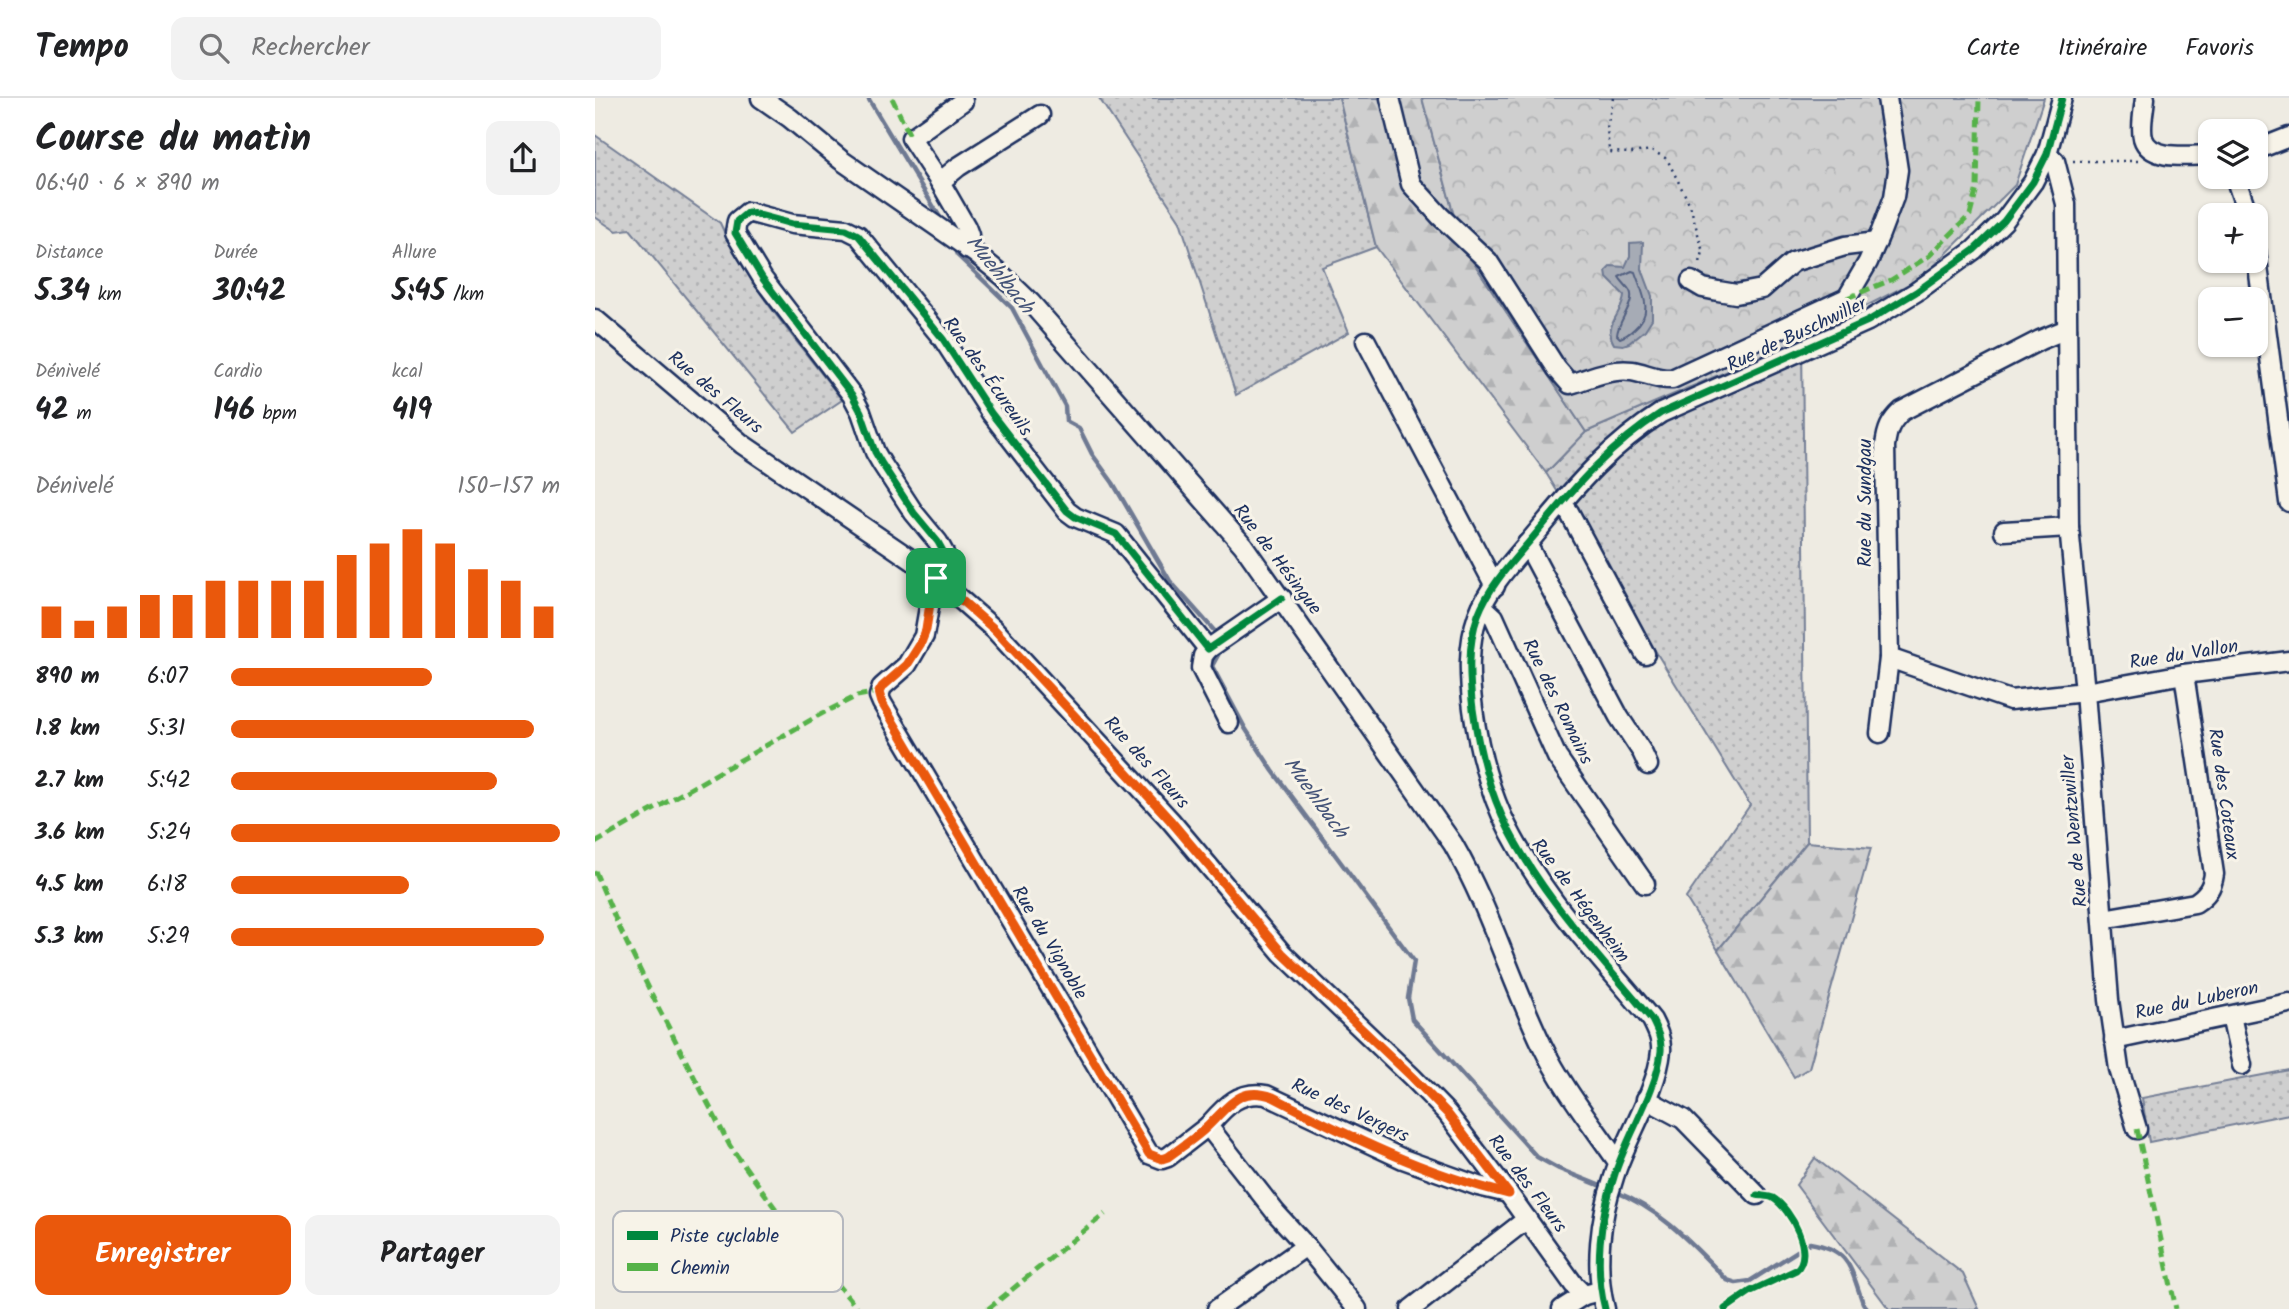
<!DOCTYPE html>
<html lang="fr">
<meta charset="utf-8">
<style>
body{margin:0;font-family:Kalam,sans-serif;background:#f2f2f2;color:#202124;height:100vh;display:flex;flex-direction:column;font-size:26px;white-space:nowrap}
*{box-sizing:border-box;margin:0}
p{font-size:23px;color:#757577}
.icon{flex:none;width:38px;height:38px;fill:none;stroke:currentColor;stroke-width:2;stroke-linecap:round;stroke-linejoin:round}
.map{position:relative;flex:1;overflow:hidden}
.panel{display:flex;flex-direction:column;background:#fff;width:595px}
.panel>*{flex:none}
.buttons{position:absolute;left:1603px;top:21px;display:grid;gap:14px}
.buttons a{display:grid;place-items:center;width:70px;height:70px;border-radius:14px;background:#fff;box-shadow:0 2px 5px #0004;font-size:35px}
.pin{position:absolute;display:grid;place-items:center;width:60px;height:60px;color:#fff;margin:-30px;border-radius:14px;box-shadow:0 4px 10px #0006}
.round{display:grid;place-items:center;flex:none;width:74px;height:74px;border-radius:14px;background:#f2f2f2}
.overview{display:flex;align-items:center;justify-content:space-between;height:119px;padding:0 35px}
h1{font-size:38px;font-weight:700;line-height:52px}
.figures{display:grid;grid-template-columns:repeat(3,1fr);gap:10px;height:119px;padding:7px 35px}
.figures div{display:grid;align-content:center}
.figures b{font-size:30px;font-weight:700}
.figures small{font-size:19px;font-weight:400}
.figures p{font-size:19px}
.chart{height:196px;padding:14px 35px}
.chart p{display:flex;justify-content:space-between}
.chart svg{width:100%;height:126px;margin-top:7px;stroke:#ea580c;stroke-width:6}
.button{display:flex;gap:14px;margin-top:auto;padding:14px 35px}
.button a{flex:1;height:80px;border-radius:14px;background:#ea580c;color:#fff;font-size:28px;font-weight:700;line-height:80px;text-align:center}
.button a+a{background:#f2f2f2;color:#202124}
ul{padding:0 35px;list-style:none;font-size:23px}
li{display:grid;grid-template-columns:112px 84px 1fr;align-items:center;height:52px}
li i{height:18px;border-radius:9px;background:#ea580c}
header{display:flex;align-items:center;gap:42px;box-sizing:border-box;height:98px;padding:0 35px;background:#fff;border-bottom:2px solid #e0e0e0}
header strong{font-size:33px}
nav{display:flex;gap:38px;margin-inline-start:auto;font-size:24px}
.search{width:490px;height:63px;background:#f2f2f2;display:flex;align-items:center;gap:18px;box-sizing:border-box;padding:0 24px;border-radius:14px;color:#757577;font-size:26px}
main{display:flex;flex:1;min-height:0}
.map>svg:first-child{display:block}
</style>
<header>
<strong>Tempo</strong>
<div class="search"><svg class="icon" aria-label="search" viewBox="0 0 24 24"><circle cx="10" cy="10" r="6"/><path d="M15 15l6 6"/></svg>Rechercher</div>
<nav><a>Carte</a><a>Itinéraire</a><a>Favoris</a></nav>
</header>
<main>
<section class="panel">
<div class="overview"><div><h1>Course du matin</h1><p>06:40 · 6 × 890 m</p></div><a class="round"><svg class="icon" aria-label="share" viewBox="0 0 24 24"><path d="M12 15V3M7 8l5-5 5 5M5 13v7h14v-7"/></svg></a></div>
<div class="figures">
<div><p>Distance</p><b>5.34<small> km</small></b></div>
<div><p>Durée</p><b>30:42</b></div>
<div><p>Allure</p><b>5:45<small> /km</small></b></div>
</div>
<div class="figures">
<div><p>Dénivelé</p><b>42<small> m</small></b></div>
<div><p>Cardio</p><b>146<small> bpm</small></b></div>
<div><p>kcal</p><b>419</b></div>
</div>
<div class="chart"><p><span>Dénivelé</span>150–157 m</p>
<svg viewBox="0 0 160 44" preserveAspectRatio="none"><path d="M5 44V33M15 44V38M25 44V33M35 44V29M45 44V29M55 44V24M65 44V24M75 44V24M85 44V24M95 44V15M105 44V11M115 44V6M125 44V11M135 44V20M145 44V24M155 44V33"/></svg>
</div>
<ul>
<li><b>890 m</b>6:07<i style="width:61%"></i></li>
<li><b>1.8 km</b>5:31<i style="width:92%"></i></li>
<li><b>2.7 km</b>5:42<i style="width:81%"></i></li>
<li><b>3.6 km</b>5:24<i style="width:100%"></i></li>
<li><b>4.5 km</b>6:18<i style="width:54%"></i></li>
<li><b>5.3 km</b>5:29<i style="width:95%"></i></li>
</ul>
<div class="button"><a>Enregistrer</a><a>Partager</a></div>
</section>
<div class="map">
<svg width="1694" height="1211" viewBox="0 0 1694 1211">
<defs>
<pattern id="grass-dots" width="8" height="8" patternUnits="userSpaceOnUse" patternTransform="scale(1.75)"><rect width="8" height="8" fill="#cfcfcf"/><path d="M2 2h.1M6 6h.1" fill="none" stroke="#b1b2b4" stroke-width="1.8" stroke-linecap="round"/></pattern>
<pattern id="forest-firs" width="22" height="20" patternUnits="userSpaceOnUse" patternTransform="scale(1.75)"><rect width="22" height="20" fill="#cfcfcf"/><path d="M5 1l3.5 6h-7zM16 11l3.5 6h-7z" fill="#b1b2b4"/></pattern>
<pattern id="park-crowns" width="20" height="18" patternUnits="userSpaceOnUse" patternTransform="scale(1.75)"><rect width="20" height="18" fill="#cfcfcf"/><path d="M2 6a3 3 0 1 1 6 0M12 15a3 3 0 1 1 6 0" fill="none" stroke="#b1b2b4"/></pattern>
</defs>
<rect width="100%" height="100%" fill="#eeebe2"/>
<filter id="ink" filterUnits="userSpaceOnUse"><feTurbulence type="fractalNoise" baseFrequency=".0143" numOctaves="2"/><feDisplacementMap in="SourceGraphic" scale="14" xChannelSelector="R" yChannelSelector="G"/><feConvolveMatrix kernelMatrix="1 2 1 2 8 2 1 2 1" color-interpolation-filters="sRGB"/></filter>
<g filter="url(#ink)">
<g fill="url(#grass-dots)" stroke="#757f96" stroke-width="2">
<polygon points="504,0 744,0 781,149 727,169 754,234 641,297 585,123"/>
<path d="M0,37L125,125C154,190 204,245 247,302L200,334L35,131L21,133L0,119Z"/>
<polygon points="1207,241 1212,744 1123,852 1091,800 1155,707 951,375 991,334"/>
<polygon points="1694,972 1694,1016 1554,1044 1547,1000"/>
</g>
<g fill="url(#forest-firs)" stroke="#757f96" stroke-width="2">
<polygon points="744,0 827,0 867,147 991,334 951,375 781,149"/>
<polygon points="1212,744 1276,750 1214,970 1199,979 1123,852"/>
<polygon points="1220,1060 1368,1176 1384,1211 1294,1211 1201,1087"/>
</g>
<polygon fill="url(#park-crowns)" stroke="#757f96" stroke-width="2" points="827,0 1449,0 1420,87 1328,179 1207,241 991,334 867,147"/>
<path fill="#a6abb5" stroke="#6e7992" stroke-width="2" d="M1048,144L1047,171L1057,198V221L1050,232L1034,245L1028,247L1019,246C1007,227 1029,215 1029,197L1012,180L1011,173L1016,168L1030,169L1035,158V145Z"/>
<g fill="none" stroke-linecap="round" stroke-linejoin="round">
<path stroke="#536181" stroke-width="2" d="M1037,173L1040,174C1047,195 1060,214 1039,231C1034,236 1031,238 1025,240L1022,237C1023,222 1041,205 1035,193C1032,188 1027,184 1024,179Z"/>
<g stroke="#6e7992" stroke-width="4.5">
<polyline points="273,0 349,126"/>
<polyline points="358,146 362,157 417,210 470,308 471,323 484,330 497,356 518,385 575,483 624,538"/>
<polyline points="628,548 617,568 650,630 678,673 819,863 813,900 817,921 942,1059 964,1071 1011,1090"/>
<path d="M1019,1093C1067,1112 1097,1146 1132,1182L1141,1185L1155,1183L1215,1145C1256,1152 1255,1170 1268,1205L1273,1211"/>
</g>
<g stroke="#1b2f5e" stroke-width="23">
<g id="minor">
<path d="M166,0L195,20L246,62L380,155L408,178L436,205L648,447L858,746C895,810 915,881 947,947C967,989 997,1026 1023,1064"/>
<path d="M795,0L816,86L845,118L893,163L962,271L975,286C995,280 1016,270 1037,273C1050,275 1063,282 1077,281L1252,200L1273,164L1285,136L1299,99L1303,72L1292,0"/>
<path d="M1550,0C1549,12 1545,29 1548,40C1555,64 1596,57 1615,57"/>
<polyline points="1661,52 1694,39"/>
<polyline points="1452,56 1460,63 1471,106 1474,429 1490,594 1514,902 1524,971 1542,1031"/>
<polyline points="1640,79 1653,117"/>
<polyline points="345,84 316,40 368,3"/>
<polyline points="372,151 374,137 371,129 345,84 363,69 445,17"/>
<polyline points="1661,153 1694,404"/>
<polyline points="1096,183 1108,190 1123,193 1141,196 1167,191 1198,164 1250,148 1282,144"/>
<polyline points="0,221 147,346 317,462 341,480 399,531 575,722 687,855 817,979 852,1015 913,1095 979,1187 989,1197 1005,1193"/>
<path d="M1472,231L1445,242L1307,313C1295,324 1292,332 1290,348L1294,560L1415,602L1490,594L1589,576L1694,563"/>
<polyline points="771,243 900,488"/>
<polyline points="967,405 974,414 1050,556"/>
<polyline points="1409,433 1474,429"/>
<polyline points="932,446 1024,619 1047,654 1053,667"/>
<polyline points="887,508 899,519 962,659 1050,786"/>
<polyline points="613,551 608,558 606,570 634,625"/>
<polyline points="1285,635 1294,560"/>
<path d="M1508,821L1600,805C1612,797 1617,790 1619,776L1589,576"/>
<polyline points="1636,918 1647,967"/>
<polyline points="1519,942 1694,905"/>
<polyline points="1051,1001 1088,1021 1162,1097"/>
<polyline points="613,1028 573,1059 567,1061 554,1056 287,605 284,598 287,589 312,567 329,538 337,492 349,455 343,444 319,415 287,366 280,354 266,314 257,297 168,181 140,135 142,123 153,114 197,126 251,131 263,137 348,241 396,315 472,413 480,419 521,436 613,551 687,500"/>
<polyline points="622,1211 711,1148"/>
<path d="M762,1211L711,1148L681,1115L613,1028C629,1010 643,992 671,997L808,1061L883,1088L913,1095"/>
<polyline points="816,1211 932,1121"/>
<polyline points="967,1211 989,1197"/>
<path d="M1010,1211C999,1169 1005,1120 1019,1079C1031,1039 1062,994 1066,953C1067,942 1062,932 1057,922C1004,858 942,794 907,718C892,684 883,648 878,611C874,580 872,548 883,517C895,485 923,458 944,432C982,386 1016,347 1066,315L1273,223L1321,194L1379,152L1409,123L1438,84L1452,56L1467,0"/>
</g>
</g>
<g stroke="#1b2f5e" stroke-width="2.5" stroke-dasharray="2 5" stroke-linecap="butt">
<polyline points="1018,0 1012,30 1014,54 1037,55 1056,52 1072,61 1095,107 1108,154 1104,168"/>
<polyline points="1478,63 1545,63"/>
</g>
<use href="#minor" stroke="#f7f3e8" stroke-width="18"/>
<g stroke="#55b248" stroke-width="5" stroke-dasharray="10 5" stroke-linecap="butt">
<polyline points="297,0 316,40"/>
<polyline points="1252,200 1296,182 1334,158 1375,117 1382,90 1384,0"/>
<polyline points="0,745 228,615 262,598 284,594"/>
<polyline points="0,773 24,829 61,905 135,1048 199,1136 263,1211"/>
<polyline points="1542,1031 1581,1211"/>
<polyline points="393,1211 510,1116"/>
</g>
<g stroke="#f7f3e8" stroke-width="11">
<g id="cycleway">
<polyline points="613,1028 573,1059 567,1061 554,1056 287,605 284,598 287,589 312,567 329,538 337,492 349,455 343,444 319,415 287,366 280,354 266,314 257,297 168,181 140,135 142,123 153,114 197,126 251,131 263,137 348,241 396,315 472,413 480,419 521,436 613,551 687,500"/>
<path d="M1010,1211C999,1169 1005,1120 1019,1079C1031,1039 1062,994 1066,953C1067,942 1062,932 1057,922C1004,858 942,794 907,718C892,684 883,648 878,611C874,580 872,548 883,517C895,485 923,458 944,432C982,386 1016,347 1066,315L1273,223L1321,194L1379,152L1409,123L1438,84L1452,56L1467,0"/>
<path d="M1130,1211L1156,1193L1201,1172C1220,1156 1196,1111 1178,1100C1174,1098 1166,1098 1162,1097"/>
</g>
</g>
<use href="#cycleway" stroke="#00873e" stroke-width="7"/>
</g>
</g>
<g fill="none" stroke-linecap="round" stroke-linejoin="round" filter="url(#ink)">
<g stroke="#fff" stroke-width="14">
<path id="route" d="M341,480L399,531L490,629L575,722L687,855L817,979L852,1015L914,1096C830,1076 753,1038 678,999C644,987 634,1008 613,1028C601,1040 586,1049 573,1059L567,1061L554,1056L287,605L284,594L287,589L312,567L326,545L331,532L337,492Z"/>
</g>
<use href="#route" stroke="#ea580c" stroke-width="9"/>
</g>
<g text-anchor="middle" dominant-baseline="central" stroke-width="6" stroke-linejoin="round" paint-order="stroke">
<g font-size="19" fill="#1b2f5e" stroke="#f7f3e8">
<text transform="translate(1202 237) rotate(-25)">Rue de Buschwiller</text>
<text transform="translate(392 279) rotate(55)">Rue des Écureuils</text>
<text transform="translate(120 295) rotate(40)">Rue des Fleurs</text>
<text transform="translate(1271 405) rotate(-90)">Rue du Sundgau</text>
<text transform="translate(682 462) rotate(53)">Rue de Hésingue</text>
<text transform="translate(1589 557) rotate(-9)">Rue du Vallon</text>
<text transform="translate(962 604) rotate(64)">Rue des Romains</text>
<text transform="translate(551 665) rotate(48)">Rue des Fleurs</text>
<text transform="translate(1628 696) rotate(82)">Rue des Coteaux</text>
<text transform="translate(1480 733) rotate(-95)">Rue de Wentzwiller</text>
<text transform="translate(985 803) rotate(53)">Rue de Hégenheim</text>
<text transform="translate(454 845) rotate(59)">Rue du Vignoble</text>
<text transform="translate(1602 903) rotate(-12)">Rue du Luberon</text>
<text transform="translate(755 1013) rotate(25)">Rue des Vergers</text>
<text transform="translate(932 1086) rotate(53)">Rue des Fleurs</text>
</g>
<g font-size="21" font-style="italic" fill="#455478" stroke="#f7f3e8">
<text transform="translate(404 177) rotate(51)">Muehlbach</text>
<text transform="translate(720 700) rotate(54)">Muehlbach</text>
</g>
</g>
<rect x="18" y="1113" width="230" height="81" rx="10" fill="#f7f3e8" stroke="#b5b8bf" stroke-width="2"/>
<rect x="32" y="1133" width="31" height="9" fill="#00873e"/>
<rect x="32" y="1165" width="31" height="8" fill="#55b248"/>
<g font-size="19" fill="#1b2f5e">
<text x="75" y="1144">Piste cyclable</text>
<text x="75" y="1176">Chemin</text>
</g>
</svg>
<div class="buttons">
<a><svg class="icon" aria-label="layers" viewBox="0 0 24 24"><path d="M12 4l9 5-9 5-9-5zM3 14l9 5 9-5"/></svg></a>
<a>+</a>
<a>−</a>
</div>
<div class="pin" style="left:341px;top:480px;background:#1e9e55"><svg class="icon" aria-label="arrive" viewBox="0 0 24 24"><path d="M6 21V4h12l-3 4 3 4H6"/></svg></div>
</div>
</main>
